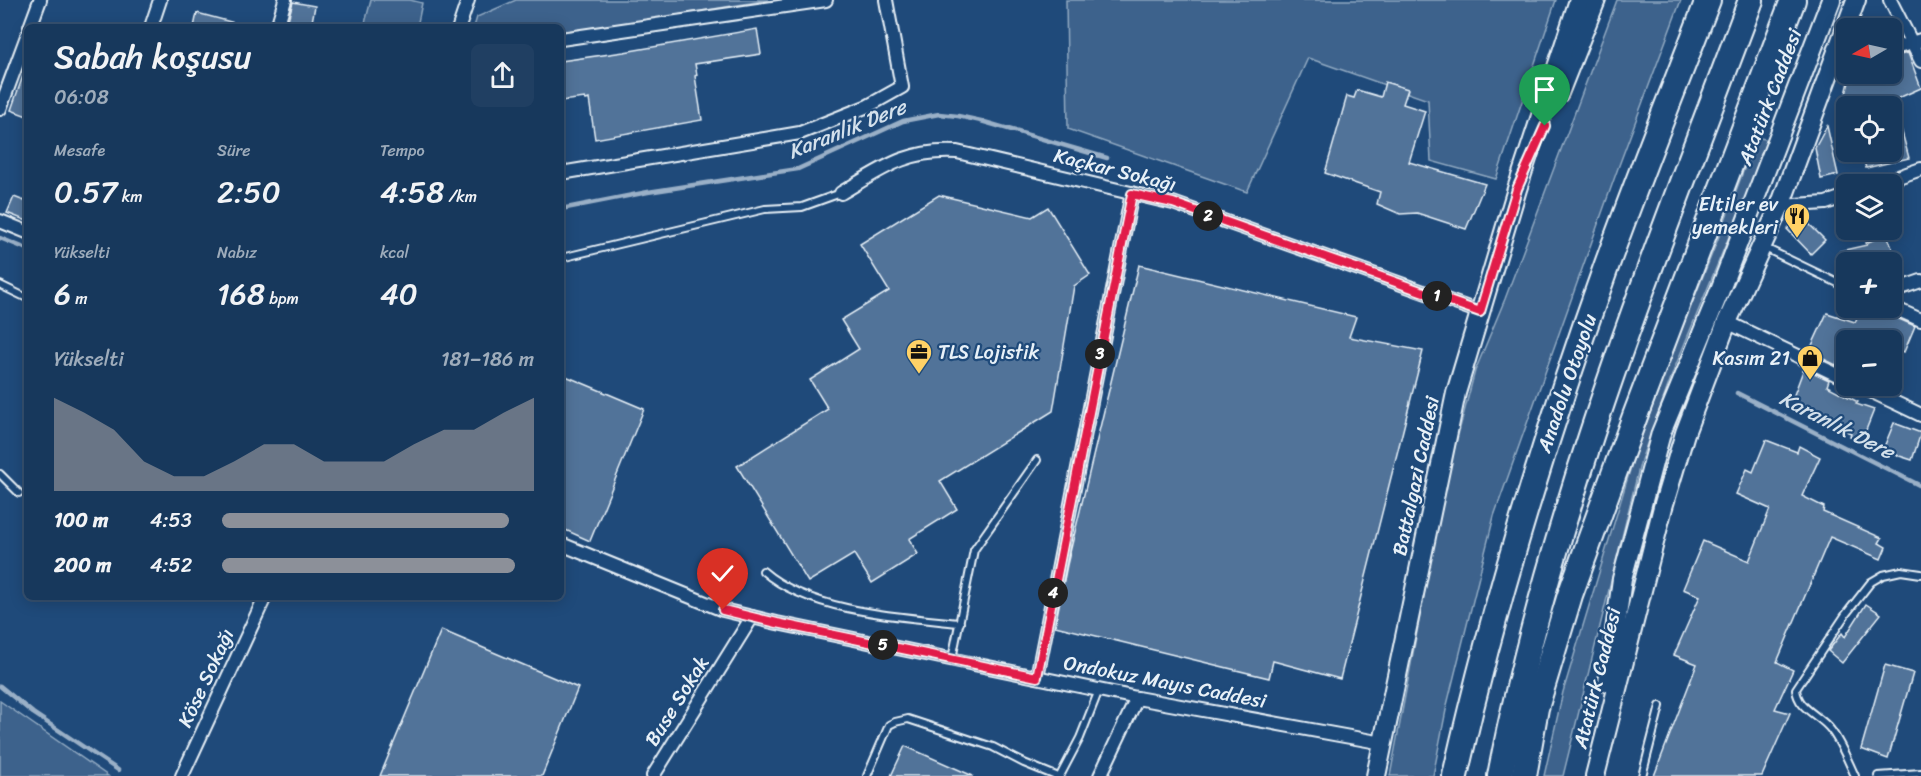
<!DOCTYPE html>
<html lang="tr">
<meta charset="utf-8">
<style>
body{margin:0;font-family:Sriracha,sans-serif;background:#203f62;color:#f1f3f6;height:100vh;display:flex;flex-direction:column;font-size:22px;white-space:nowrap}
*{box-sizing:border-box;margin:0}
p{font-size:20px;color:#9eacbb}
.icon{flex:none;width:33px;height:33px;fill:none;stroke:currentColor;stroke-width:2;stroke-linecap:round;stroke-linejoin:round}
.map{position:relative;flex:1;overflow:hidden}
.sheet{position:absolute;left:24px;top:24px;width:540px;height:576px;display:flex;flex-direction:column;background:#17385c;border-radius:9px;box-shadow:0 3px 15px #0003,0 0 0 2px #365272}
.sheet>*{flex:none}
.needle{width:39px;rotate:261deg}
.controls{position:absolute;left:1836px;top:18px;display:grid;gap:12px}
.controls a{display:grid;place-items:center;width:66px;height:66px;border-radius:9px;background:#17385c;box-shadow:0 3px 15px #0003,0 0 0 2px #365272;font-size:30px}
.pin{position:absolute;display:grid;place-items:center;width:51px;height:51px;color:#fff;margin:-62px -26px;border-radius:50% 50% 50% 0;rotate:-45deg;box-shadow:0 0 6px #0007}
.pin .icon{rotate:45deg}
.km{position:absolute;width:30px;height:30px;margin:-15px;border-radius:50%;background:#222;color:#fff;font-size:16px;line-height:30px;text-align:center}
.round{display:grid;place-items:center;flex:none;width:63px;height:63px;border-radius:9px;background:#203f62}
.headline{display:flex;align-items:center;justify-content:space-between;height:102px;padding:0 30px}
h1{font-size:33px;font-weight:600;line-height:45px}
.figures{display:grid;grid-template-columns:repeat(3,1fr);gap:9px;height:102px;padding:6px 30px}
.figures div{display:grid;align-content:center}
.figures b{font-size:30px;font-weight:600}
.figures small{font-size:16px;font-weight:400}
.figures p{font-size:16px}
.chart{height:168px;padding:12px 30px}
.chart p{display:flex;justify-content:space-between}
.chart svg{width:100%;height:108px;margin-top:6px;fill:#8c9099;opacity:.7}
ul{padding:0 30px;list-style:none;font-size:20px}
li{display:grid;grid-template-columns:96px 72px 1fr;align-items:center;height:45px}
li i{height:15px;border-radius:8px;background:#8c9099}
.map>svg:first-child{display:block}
</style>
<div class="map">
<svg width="1921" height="776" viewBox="0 0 1921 776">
<rect width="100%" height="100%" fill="#1f4a7a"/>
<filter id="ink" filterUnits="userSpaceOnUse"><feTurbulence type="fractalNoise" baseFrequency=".0167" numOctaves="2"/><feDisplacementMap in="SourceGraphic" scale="12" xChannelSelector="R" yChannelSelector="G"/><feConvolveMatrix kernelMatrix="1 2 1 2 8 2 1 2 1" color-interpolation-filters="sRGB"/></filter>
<g filter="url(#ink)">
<g fill="#3c628c" stroke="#92aac2" stroke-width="1.5">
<polygon points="371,0 410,0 422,3 417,27 364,27"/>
<polygon points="516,0 768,0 561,34 561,27 474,27 477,17"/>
<polygon points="1066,0 1556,0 1496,179 1431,161 1428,100 1308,58 1247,192 1068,129"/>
<polygon points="1617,0 1681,0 1618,168 1494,516 1447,705 1433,776 1390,776 1444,488 1475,371 1505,299"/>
<polygon points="1756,137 1769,140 1675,367 1641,460 1563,776 1544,776 1563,692 1634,457 1668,363 1718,239"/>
<polygon points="0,701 108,776 0,776"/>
</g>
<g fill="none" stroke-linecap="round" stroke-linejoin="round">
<g stroke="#9ab0c7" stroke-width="4.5">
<polyline points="561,209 648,192 798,169 903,121 939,114 958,116 981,121 1107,158"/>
<polyline points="0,238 27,249"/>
<polyline points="1737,393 1921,486"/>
<polyline points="0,686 33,713 118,770"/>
</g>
</g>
<g fill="#517399" stroke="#e8f1f8" stroke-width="1.5">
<polygon points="293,2 315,6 311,27 286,27"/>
<polygon points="197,13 235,23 235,27 194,27"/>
<polygon points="757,29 761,54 695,64 697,75 695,76 702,120 595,139 589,99 586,100 585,98 561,101 561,61 624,52"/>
<polygon points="1908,53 1921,88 1894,100 1895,106 1843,106 1851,74 1892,74 1892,57"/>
<polygon points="25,70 27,71 27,116 11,110"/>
<polygon points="1385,82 1408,89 1403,104 1425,111 1409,162 1485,184 1466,229 1417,213 1400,214 1377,204 1380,192 1325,173 1347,96 1354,98 1357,90 1381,97"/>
<polygon points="1892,110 1896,110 1909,158 1866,168 1862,155 1876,152 1892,152"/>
<polygon points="1827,126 1838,175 1821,179 1815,148"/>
<polygon points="939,195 1032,217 1048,207 1090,275 1074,286 1053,411 940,481 957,509 909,539 918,554 872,583 854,554 808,582 737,466 828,409 810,380 859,349 841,320 889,291 860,244"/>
<polygon points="14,197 27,202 27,221 7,213"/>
<polygon points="1801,216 1825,240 1811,254 1787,229"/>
<polygon points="1887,234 1897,262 1843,262 1840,251 1867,245 1866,243"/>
<polygon points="1139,265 1356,317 1349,337 1423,351 1340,679 1273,661 1269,678 1055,626 1067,565"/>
<polygon points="1862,308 1874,308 1915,326 1904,352 1892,347 1892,340 1846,340 1846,363 1839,359 1836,365 1809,352 1827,313 1855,322"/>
<polygon points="1804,368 1829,380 1827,386 1858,402 1856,404 1874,410 1862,440 1850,436 1851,433 1818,420 1821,414 1792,400"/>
<polygon points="561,374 644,409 590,541 561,528"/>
<polygon points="1894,423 1921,433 1912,460 1887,452 1889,449 1884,447"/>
<polygon points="1766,440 1797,452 1799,446 1820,457 1802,496 1824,507 1823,512 1882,538 1879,543 1886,547 1881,559 1830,537 1777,662 1793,670 1775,709 1790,713 1762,776 1654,776 1697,664 1674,655 1700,596 1683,589 1703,541 1749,561 1770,509 1736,494 1747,469 1753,472"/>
<polygon points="1866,604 1881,614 1842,663 1828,651 1842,633 1845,637"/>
<polygon points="441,630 578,688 542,776 380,776"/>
<polygon points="1885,665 1913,673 1888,759 1861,749"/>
<polygon points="905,746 973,776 891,776"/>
</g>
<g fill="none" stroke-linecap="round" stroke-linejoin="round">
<g stroke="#e8f1f8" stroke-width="10">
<g id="service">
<polyline points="1765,248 1846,287"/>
<polyline points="561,258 765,209 802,207 841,193"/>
<polyline points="0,285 27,298"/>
<polyline points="0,474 19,493"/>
<path d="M763,571C810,612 900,617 960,623"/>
<polyline points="952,659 974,550 1037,460"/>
<polyline points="867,776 889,725 895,722 908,719 993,747 1024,763 1056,776"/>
<polyline points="1060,776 1080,738 1099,690"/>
<polyline points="1642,776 1660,706"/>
<path d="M1855,776C1848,761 1841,743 1831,730C1819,714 1798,710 1796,689L1846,614L1871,582L1883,575L1901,571L1921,574"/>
<polyline points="1878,776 1921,773"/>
</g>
</g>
<g stroke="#e8f1f8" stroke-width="16">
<g id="minor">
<polyline points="1890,0 1921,61"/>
<polyline points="30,27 40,0"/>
<polyline points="151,27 160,0"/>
<polyline points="277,27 285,0"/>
<polyline points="459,27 468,0"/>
<polyline points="561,39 826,0"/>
<polyline points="1892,49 1921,40"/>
<polyline points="0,109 27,36"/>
<polyline points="561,173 800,133 868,106 902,87 886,0"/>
<polyline points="1878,184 1921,169"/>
<path d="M841,193C883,168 907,149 957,152L1173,203L1480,312"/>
<polyline points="1780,206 1826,203 1846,196"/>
<polyline points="0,221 27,232"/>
<polyline points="1892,291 1921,281"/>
<polyline points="1892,307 1921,320"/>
<polyline points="1727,322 1846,379"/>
<polyline points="1860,386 1921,415"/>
<polyline points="561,544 723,610 777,623 1137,698 1383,743"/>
<polyline points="1037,677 1132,193"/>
<polyline points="182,776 265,597"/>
<polyline points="653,776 752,617"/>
<polyline points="1100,776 1137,698"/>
</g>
</g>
<g stroke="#e8f1f8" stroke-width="22">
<g id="secondary">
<polyline points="1559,93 1596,0"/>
<polyline points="1608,682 1622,579 1661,433 1720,290 1831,0"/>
<polyline points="1376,776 1456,393 1517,189 1579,0"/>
<polyline points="1595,776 1663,507 1685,433 1727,322 1780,206 1856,0"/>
</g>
</g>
<g stroke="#e8f1f8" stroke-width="28">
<g id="motorway">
<path d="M1455,776C1494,603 1546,434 1606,267C1638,178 1674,89 1708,0"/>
<path d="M1500,776C1551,509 1656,253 1751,0"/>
<polyline points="1524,776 1536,708 1570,595 1635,416 1793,0"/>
</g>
</g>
<use href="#service" stroke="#1f4a7a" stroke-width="6"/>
<use href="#minor" stroke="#1f4a7a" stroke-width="12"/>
<use href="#secondary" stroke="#1f4a7a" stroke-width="18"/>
<use href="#motorway" stroke="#1f4a7a" stroke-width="24"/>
</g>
</g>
<g fill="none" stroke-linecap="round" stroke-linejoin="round" filter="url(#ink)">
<g stroke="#fff" stroke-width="12">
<polyline id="route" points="723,610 777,623 1037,677 1132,194 1173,203 1480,312 1517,189 1545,126"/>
</g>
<use href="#route" stroke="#e11d48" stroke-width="8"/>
</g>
<defs>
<g id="restaurant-pin" transform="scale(1.35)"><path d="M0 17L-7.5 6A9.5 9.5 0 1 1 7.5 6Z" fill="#ffd166" stroke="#1f4a7a"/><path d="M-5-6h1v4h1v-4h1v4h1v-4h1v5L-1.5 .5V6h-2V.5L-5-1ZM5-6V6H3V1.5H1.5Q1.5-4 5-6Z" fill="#111"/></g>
<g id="office-pin" transform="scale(1.35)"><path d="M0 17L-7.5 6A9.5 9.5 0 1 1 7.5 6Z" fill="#ffd166" stroke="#1f4a7a"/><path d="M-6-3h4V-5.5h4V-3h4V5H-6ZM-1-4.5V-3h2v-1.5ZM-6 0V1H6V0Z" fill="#111"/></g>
<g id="shop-pin" transform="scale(1.35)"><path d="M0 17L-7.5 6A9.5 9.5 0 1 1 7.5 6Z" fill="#ffd166" stroke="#1f4a7a"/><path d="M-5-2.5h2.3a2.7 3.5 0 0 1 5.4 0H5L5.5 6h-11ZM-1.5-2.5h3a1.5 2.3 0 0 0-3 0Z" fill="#111"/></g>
</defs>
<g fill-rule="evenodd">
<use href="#restaurant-pin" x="1797" y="216"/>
<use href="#office-pin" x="919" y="352"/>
<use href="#shop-pin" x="1810" y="358"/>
</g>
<g text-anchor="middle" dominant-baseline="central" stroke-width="4.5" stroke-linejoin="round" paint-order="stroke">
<g font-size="20" fill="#e8f1f8" stroke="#1f4a7a">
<text transform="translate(1770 97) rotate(-69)">Atatürk Caddesi</text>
<text transform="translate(1115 170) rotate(14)">Kaçkar Sokağı</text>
<text transform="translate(1567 383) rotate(-71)">Anadolu Otoyolu</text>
<text transform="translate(1416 476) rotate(-78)">Battalgazi Caddesi</text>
<text transform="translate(206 678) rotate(-65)">Köse Sokağı</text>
<text transform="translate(1597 678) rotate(-76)">Atatürk Caddesi</text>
<text transform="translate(1165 682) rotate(11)">Ondokuz Mayıs Caddesi</text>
<text transform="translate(677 701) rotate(-58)">Buse Sokak</text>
</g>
<g font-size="20" fill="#e8f1f8" stroke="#1f4a7a" text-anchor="end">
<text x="1778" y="204">Eltiler ev<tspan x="1778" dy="23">yemekleri</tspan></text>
<text x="938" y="352" text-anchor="start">TLS Lojistik</text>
<text x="1790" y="358">Kasım 21</text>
</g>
<g font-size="21" font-style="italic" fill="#d4e1ec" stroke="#1f4a7a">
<text transform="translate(847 129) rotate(-22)">Karanlık Dere</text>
<text transform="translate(1837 425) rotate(27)">Karanlık Dere</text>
</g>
</g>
</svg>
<div class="controls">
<a><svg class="needle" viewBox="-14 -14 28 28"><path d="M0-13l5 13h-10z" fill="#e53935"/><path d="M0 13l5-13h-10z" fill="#9eacbb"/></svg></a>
<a><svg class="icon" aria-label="locate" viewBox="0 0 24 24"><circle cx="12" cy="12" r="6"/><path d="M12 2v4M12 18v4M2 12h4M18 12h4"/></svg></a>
<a><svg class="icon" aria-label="layers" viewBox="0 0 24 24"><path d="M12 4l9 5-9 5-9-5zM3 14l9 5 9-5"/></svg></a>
<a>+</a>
<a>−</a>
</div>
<div class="pin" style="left:1545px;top:126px;background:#1e9e55"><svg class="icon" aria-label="arrive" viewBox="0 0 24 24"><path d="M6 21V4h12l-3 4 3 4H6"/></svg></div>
<div class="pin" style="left:723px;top:610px;background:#d93025"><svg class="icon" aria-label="check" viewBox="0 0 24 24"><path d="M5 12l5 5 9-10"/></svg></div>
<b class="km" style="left:1437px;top:296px">1</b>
<b class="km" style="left:1208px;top:216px">2</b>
<b class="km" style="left:1100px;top:354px">3</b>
<b class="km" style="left:1053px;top:593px">4</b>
<b class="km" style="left:883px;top:645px">5</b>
<section class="sheet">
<div class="headline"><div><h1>Sabah koşusu</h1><p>06:08</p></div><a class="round"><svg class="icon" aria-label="share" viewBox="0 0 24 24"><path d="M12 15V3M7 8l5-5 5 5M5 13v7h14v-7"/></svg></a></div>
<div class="figures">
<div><p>Mesafe</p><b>0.57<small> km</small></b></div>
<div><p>Süre</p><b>2:50</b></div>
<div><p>Tempo</p><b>4:58<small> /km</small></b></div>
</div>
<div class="figures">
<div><p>Yükselti</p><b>6<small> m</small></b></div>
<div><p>Nabız</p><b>168<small> bpm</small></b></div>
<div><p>kcal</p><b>40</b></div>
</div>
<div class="chart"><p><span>Yükselti</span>181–186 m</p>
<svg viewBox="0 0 160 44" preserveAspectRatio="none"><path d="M0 44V6L10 12L20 19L30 32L40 38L50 38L60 32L70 25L80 25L90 32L100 32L110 32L120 25L130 19L140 19L150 12L160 6V44z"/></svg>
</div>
<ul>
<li><b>100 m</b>4:53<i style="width:92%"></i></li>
<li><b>200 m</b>4:52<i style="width:94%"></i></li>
</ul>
</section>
</div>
